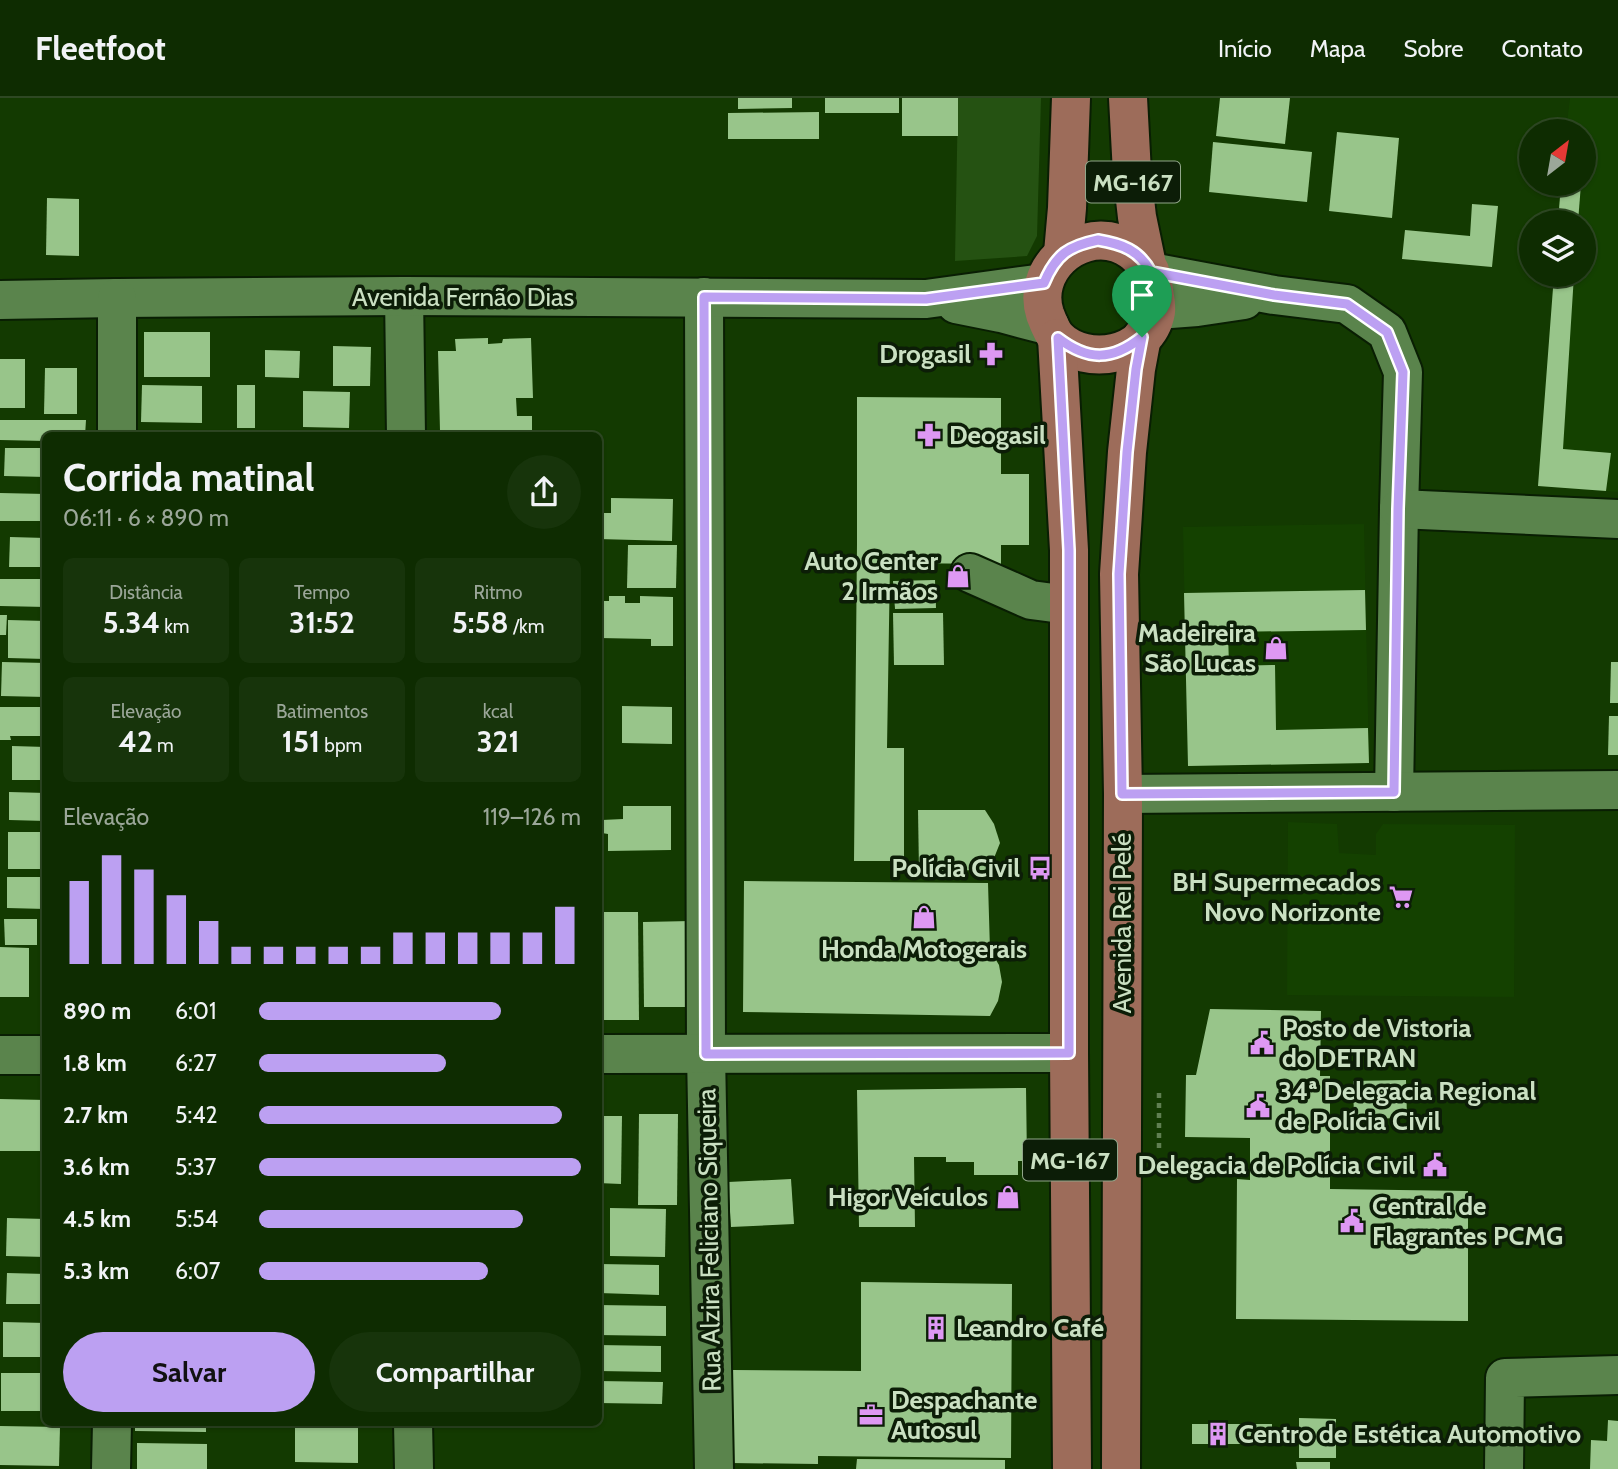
<!DOCTYPE html>
<html lang="pt">
<meta charset="utf-8">
<style>
body{margin:0;font-family:Cabin,sans-serif;background:#17340b;color:#f1f3f6;height:100vh;display:flex;flex-direction:column;font-size:26px;white-space:nowrap}
*{box-sizing:border-box;margin:0}
p{font-size:23px;color:#9ba799}
.icon{flex:none;width:38px;height:38px;fill:none;stroke:currentColor;stroke-width:2;stroke-linecap:round;stroke-linejoin:round}
.map{position:relative;flex:1;overflow:hidden}
.panel{position:absolute;left:42px;top:334px;width:560px;height:994px;display:flex;flex-direction:column;background:#0e2c01;border-radius:10px;box-shadow:0 2px 5px #0004,0 0 0 2px #2e4823}
.panel>*{flex:none}
.needle{width:46px;rotate:31deg}
.controls{position:absolute;left:1519px;top:21px;display:grid;gap:14px}
.controls a{display:grid;place-items:center;width:77px;height:77px;border-radius:50%;background:#0e2c01;box-shadow:0 2px 5px #0004,0 0 0 2px #2e4823;font-size:35px}
.pin{position:absolute;display:grid;place-items:center;width:60px;height:60px;color:#fff;margin:-72px -30px;border-radius:50% 50% 50% 0;rotate:-45deg;box-shadow:0 0 7px #0007}
.pin .icon{rotate:45deg}
.round{display:grid;place-items:center;flex:none;width:74px;height:74px;border-radius:37px;background:#17340b}
.head{display:flex;align-items:center;justify-content:space-between;height:119px;padding:0 21px}
h1{font-size:38px;font-weight:800;line-height:52px}
.stats{display:grid;grid-template-columns:repeat(3,1fr);gap:10px;height:119px;padding:7px 21px}
.stats div{display:grid;align-content:center;border-radius:10px;background:#17340b;text-align:center}
.stats b{font-size:30px;font-weight:800}
.stats small{font-size:19px;font-weight:400}
.stats p{font-size:19px}
.chart{height:196px;padding:14px 21px}
.chart p{display:flex;justify-content:space-between}
.chart svg{width:100%;height:126px;margin-top:7px;stroke:#bca0f2;stroke-width:6}
.cta{display:flex;gap:14px;margin-top:auto;padding:14px 21px}
.cta a{flex:1;height:80px;border-radius:42px;background:#bca0f2;color:#111;font-size:28px;font-weight:800;line-height:80px;text-align:center}
.cta a+a{background:#17340b;color:#f1f3f6}
ul{padding:0 21px;list-style:none;font-size:23px}
li{display:grid;grid-template-columns:112px 84px 1fr;align-items:center;height:52px}
li i{height:18px;border-radius:9px;background:#bca0f2}
header{display:flex;align-items:center;gap:42px;box-sizing:border-box;height:98px;padding:0 35px;background:#0e2c01;border-bottom:2px solid #2e4823}
header strong{font-size:33px}
nav{display:flex;gap:38px;margin-inline-start:auto;font-size:24px}
.map>svg:first-child{display:block}
</style>
<header>
<strong>Fleetfoot</strong>
<nav><a>Início</a><a>Mapa</a><a>Sobre</a><a>Contato</a></nav>
</header>
<div class="map">
<svg width="1618" height="1371" viewBox="0 0 1618 1371">
<rect width="100%" height="100%" fill="#133a01"/>
<g fill="#144100">
<polygon points="1570,0 1618,0 1618,394 1538,388 1554,177 1584,177 1584,124 1558,124 1561,86 1584,86 1584,33 1566,33"/>
<polygon points="1364,426 1369,665 1188,668 1183,429"/>
<polygon points="1288,724 1337,726 1339,755 1376,757 1376,736 1383,726 1515,727 1514,899 1287,897"/>
</g>
<polygon fill="#255212" points="958,0 1041,0 1037,138 1027,158 955,163"/>
<g fill="#98c58a">
<polygon points="738,0 792,0 792,10 738,11"/>
<rect x="825" y="0" width="74" height="15"/>
<rect x="902" y="0" width="56" height="38"/>
<polygon points="1220,0 1290,0 1285,46 1216,38"/>
<polygon points="819,14 819,41 728,41 728,15"/>
<polygon points="1337,34 1399,40 1392,120 1329,113"/>
<polygon points="1213,44 1312,54 1307,104 1209,94"/>
<polygon points="1561,86 1581,86 1578,124 1558,124"/>
<polygon points="47,100 79,101 79,158 46,157"/>
<polygon points="1472,106 1498,108 1492,169 1402,161 1405,132 1470,138"/>
<polygon points="1554,177 1574,177 1563,351 1611,355 1606,393 1538,388"/>
<rect x="144" y="234" width="66" height="45"/>
<polygon points="488,240 488,246 502,245 503,241 531,240 533,300 516,300 517,318 532,318 532,338 458,338 458,332 440,333 438,253 456,253 455,241"/>
<polygon points="333,248 371,249 370,288 333,288"/>
<polygon points="265,252 300,253 299,280 265,279"/>
<rect x="0" y="261" width="25" height="49"/>
<polygon points="45,270 77,270 77,316 44,316"/>
<polygon points="142,287 202,288 202,325 141,324"/>
<rect x="237" y="287" width="18" height="43"/>
<polygon points="303,293 350,294 349,330 303,329"/>
<polygon points="857,299 1001,300 1001,376 1029,376 1029,447 1001,447 1001,466 890,465 887,650 904,650 904,763 854,763 857,446"/>
<polygon points="0,322 86,322 85,338 46,338 46,343 0,342"/>
<polygon points="5,350 46,350 46,379 4,378"/>
<polygon points="0,395 46,396 46,423 0,423"/>
<polygon points="611,400 673,401 672,443 598,441 598,415 611,415"/>
<polygon points="10,439 46,440 46,469 9,469"/>
<polygon points="628,447 677,447 676,490 627,490"/>
<polygon points="0,481 46,481 46,509 0,508"/>
<polygon points="935,482 936,510 895,511 893,483"/>
<polygon points="1365,492 1366,532 1228,534 1229,568 1275,567 1276,632 1368,630 1369,665 1188,668 1184,495"/>
<polygon points="609,498 625,498 625,505 640,505 640,498 673,499 673,548 651,548 651,541 599,540 598,503 609,503"/>
<polygon points="893,515 943,515 944,567 894,567"/>
<polygon points="0,517 7,517 6,537 0,537"/>
<polygon points="8,522 46,523 46,561 8,560"/>
<polygon points="2,564 46,565 46,599 1,598"/>
<polygon points="1611,564 1618,564 1618,605 1610,605"/>
<polygon points="622,608 672,609 672,646 622,645"/>
<polygon points="0,609 46,609 46,638 10,638 11,642 0,642"/>
<polygon points="1609,618 1618,618 1618,657 1608,657"/>
<polygon points="12,648 46,649 46,682 12,682"/>
<polygon points="9,694 46,695 46,723 9,722"/>
<polygon points="623,708 671,708 671,752 608,753 608,736 602,735 602,722 623,721"/>
<polygon points="918,712 985,712 994,726 1000,745 994,760 986,772 919,773"/>
<rect x="8" y="734" width="38" height="37"/>
<polygon points="7,779 46,779 46,811 7,810"/>
<polygon points="744,783 988,785 990,852 999,867 1002,884 998,903 990,918 743,914"/>
<polygon points="598,814 638,814 639,922 598,922"/>
<polygon points="4,821 37,821 37,847 5,847"/>
<polygon points="691,823 692,909 644,909 643,824"/>
<polygon points="0,849 29,850 29,899 0,899"/>
<polygon points="41,849 46,849 46,893 40,893"/>
<polygon points="1210,911 1321,913 1320,978 1330,978 1330,1091 1468,1093 1468,1223 1236,1221 1237,1081 1250,1082 1250,1040 1185,1039 1186,977 1196,977"/>
<polygon points="1406,982 1407,1020 1354,1021 1353,983"/>
<polygon points="1026,990 1027,1063 1018,1063 1018,1077 974,1077 974,1064 946,1064 946,1059 914,1059 915,1129 859,1129 857,992"/>
<polygon points="0,1001 46,1002 46,1053 0,1053"/>
<polygon points="639,1016 678,1016 677,1107 638,1107"/>
<polygon points="598,1018 622,1018 621,1086 598,1085"/>
<polygon points="791,1081 794,1126 731,1129 728,1084"/>
<polygon points="610,1110 666,1111 665,1159 610,1158"/>
<polygon points="7,1120 46,1121 46,1159 6,1158"/>
<polygon points="599,1166 659,1167 659,1197 599,1195"/>
<polygon points="7,1175 46,1176 46,1206 6,1206"/>
<polygon points="861,1184 1012,1186 1011,1360 818,1358 818,1366 731,1365 732,1272 861,1273"/>
<polygon points="598,1207 666,1208 666,1238 598,1237"/>
<polygon points="3,1224 46,1225 46,1259 3,1259"/>
<polygon points="598,1247 661,1248 661,1274 598,1273"/>
<rect x="1" y="1275" width="45" height="38"/>
<polygon points="598,1283 663,1284 662,1306 598,1305"/>
<polygon points="1299,1320 1336,1321 1336,1360 1299,1360"/>
<polygon points="1608,1322 1618,1323 1618,1371 1590,1371 1591,1342 1607,1343"/>
<polygon points="135,1325 206,1325 206,1334 135,1333"/>
<rect x="1192" y="1326" width="53" height="20"/>
<polygon points="1247,1326 1272,1326 1272,1340 1247,1341"/>
<polygon points="0,1328 60,1329 59,1368 0,1367"/>
<polygon points="295,1329 358,1330 358,1365 295,1364"/>
<polygon points="137,1345 207,1346 207,1371 137,1371"/>
<polygon points="857,1361 1005,1362 1005,1371 856,1371"/>
<polygon points="1296,1364 1330,1364 1330,1371 1297,1371"/>
</g>
<g fill="none" stroke-linecap="round" stroke-linejoin="round">
<g stroke="#091e03" stroke-width="42">
<g id="minor">
<polyline points="1151,174 1274,197 1347,206 1387,234 1403,274 1399,411 1394,694"/>
<polyline points="404,198 406,338"/>
<polyline points="704,199 706,956 714,1371"/>
<polyline points="0,202 117,200 404,198 926,201 1044,185"/>
<polyline points="956,206 1001,215 1050,228"/>
<polyline points="1157,212 1197,209 1244,202"/>
<polyline points="117,338 117,200"/>
<polyline points="1399,411 1618,421"/>
<polyline points="970,475 1031,502 1069,507"/>
<polyline points="1123,696 1618,692"/>
<polyline points="598,956 1069,955"/>
<polyline points="0,957 46,957"/>
<polyline points="413,1325 414,1371"/>
<polyline points="111,1371 112,1325"/>
<polyline points="1504,1371 1505,1280 1618,1277"/>
</g>
</g>
<g stroke="#091e03" stroke-width="42">
<g id="major">
<path d="M1128,0L1132,75L1137,119L1147,167C1152,175 1153,183 1154,193C1155,199 1157,208 1156,214C1148,258 1087,270 1057,240C1051,233 1048,224 1045,216C1031,173 1075,132 1117,145C1130,149 1138,158 1147,167"/>
<polyline points="1063,155 1067,110 1071,0"/>
<polyline points="1057,240 1069,452 1069,955 1072,1371"/>
<polyline points="1121,1371 1123,696 1119,476 1127,354 1136,271 1142,239"/>
</g>
</g>
<polyline stroke="#5f7f51" stroke-width="4.5" stroke-dasharray="5 5" stroke-linecap="butt" points="1159,995 1159,1052"/>
<use href="#minor" stroke="#5a844c" stroke-width="38"/>
<use href="#major" stroke="#9d6c5a" stroke-width="38"/>
</g>
<g fill="none" stroke-linecap="round" stroke-linejoin="round">
<g stroke="#fff" stroke-width="14">
<path id="route" d="M1098,142C1122,146 1139,152 1151,174L1274,197L1347,206L1387,234L1403,274L1398,411L1394,694L1122,696L1119,476L1127,354L1136,271L1142,239C1112,263 1088,263 1058,240L1069,452V955L706,956L704,199L926,201L1044,185C1056,156 1069,148 1098,142Z"/>
</g>
<use href="#route" stroke="#bca0f2" stroke-width="9"/>
</g>
<defs>
<g id="pharmacy-bare" transform="scale(1.89)"><path d="M-2-6h4v4h4v4h-4v4h-4v-4h-4v-4h4Z" fill="#de98f3" stroke="#0c1d07" stroke-width="2.5" paint-order="stroke"/></g>
<g id="shop-bare" transform="scale(1.89)"><path d="M-5-2.5h2.3a2.7 3.5 0 0 1 5.4 0H5L5.5 6h-11ZM-1.5-2.5h3a1.5 2.3 0 0 0-3 0Z" fill="#de98f3" stroke="#0c1d07" stroke-width="2.5" paint-order="stroke"/></g>
<g id="bus-bare" transform="scale(1.89)"><path d="M-5-6H5V4H4V6H2V4H-2V6H-4V4H-5ZM-3.5-4V0h7V-4ZM-3.5 1.2v1.5H-2V1.2ZM2 1.2v1.5H3.5V1.2Z" fill="#de98f3" stroke="#0c1d07" stroke-width="2.5" paint-order="stroke"/></g>
<g id="supermarket-bare" transform="scale(1.89)"><path d="M-6-5.5h2.5l.6 2H6L4.5 2H-2.5L-4.4-4H-6ZM-1.5 3.2a1.3 1.3 0 1 0 .1 0ZM3 3.2a1.3 1.3 0 1 0 .1 0Z" fill="#de98f3" stroke="#0c1d07" stroke-width="2.5" paint-order="stroke"/></g>
<g id="civic-bare" transform="scale(1.89)"><path d="M-.6-6.5H3V-4.5H.6V-3L4-1V1h2V6H-6V1h2V-1L-.6-3ZM-1.2 2.5V6h2.4V2.5Z" fill="#de98f3" stroke="#0c1d07" stroke-width="2.5" paint-order="stroke"/></g>
<g id="building-bare" transform="scale(1.89)"><path d="M-4-6H4V6H1V3H-1V6H-4ZM-2.5-4.3h1.7v1.8h-1.7ZM.8-4.3h1.7v1.8H.8ZM-2.5-1h1.7V.8h-1.7ZM.8-1h1.7V.8H.8Z" fill="#de98f3" stroke="#0c1d07" stroke-width="2.5" paint-order="stroke"/></g>
<g id="office-bare" transform="scale(1.89)"><path d="M-6-3h4V-5.5h4V-3h4V5H-6ZM-1-4.5V-3h2v-1.5ZM-6 0V1H6V0Z" fill="#de98f3" stroke="#0c1d07" stroke-width="2.5" paint-order="stroke"/></g>
</defs>
<g fill-rule="evenodd">
<use href="#pharmacy-bare" x="991" y="256"/>
<use href="#pharmacy-bare" x="929" y="337"/>
<use href="#shop-bare" x="958" y="478"/>
<use href="#shop-bare" x="1276" y="550"/>
<use href="#bus-bare" x="1040" y="770"/>
<use href="#supermarket-bare" x="1401" y="799"/>
<use href="#shop-bare" x="924" y="819"/>
<use href="#civic-bare" x="1262" y="945"/>
<use href="#civic-bare" x="1258" y="1008"/>
<use href="#civic-bare" x="1435" y="1067"/>
<use href="#shop-bare" x="1008" y="1099"/>
<use href="#civic-bare" x="1352" y="1123"/>
<use href="#building-bare" x="936" y="1230"/>
<use href="#office-bare" x="871" y="1317"/>
<use href="#building-bare" x="1218" y="1336"/>
</g>
<g text-anchor="middle" dominant-baseline="central" stroke-width="7" stroke-linejoin="round" paint-order="stroke">
<g fill="#0c1d07" stroke="#91a68a" stroke-width="2">
<rect x="1086" y="63.5" width="94" height="41" rx="5"/>
<rect x="1023" y="1041.5" width="94" height="41" rx="5"/>
</g>
<g font-size="24" font-weight="bold" fill="#cae0c2">
<text x="1133" y="84">MG-167</text>
<text x="1070" y="1062">MG-167</text>
</g>
<g font-size="26" fill="#cae0c2" stroke="#0c1d07">
<text x="463" y="199">Avenida Fernão Dias</text>
<text transform="translate(1122 825) rotate(-90)">Avenida Rei Pelé</text>
<text transform="translate(709 1142) rotate(-91)">Rua Alzira Feliciano Siqueira</text>
</g>
<g font-size="26" font-weight="bold" fill="#cae0c2" stroke="#0c1d07" text-anchor="end">
<text x="971" y="256">Drogasil</text>
<text x="949" y="337" text-anchor="start">Deogasil</text>
<text x="938" y="463">Auto Center<tspan x="938" dy="30">2 Irmãos</tspan></text>
<text x="1256" y="535">Madeireira<tspan x="1256" dy="30">São Lucas</tspan></text>
<text x="1020" y="770">Polícia Civil</text>
<text x="1381" y="784">BH Supermecados<tspan x="1381" dy="30">Novo Norizonte</tspan></text>
<text x="924" y="851" text-anchor="middle">Honda Motogerais</text>
<text x="1282" y="930" text-anchor="start">Posto de Vistoria<tspan x="1282" dy="30">do DETRAN</tspan></text>
<text x="1278" y="993" text-anchor="start">34ª Delegacia Regional<tspan x="1278" dy="30">de Polícia Civil</tspan></text>
<text x="1415" y="1067">Delegacia de Polícia Civil</text>
<text x="988" y="1099">Higor Veículos</text>
<text x="1372" y="1108" text-anchor="start">Central de<tspan x="1372" dy="30">Flagrantes PCMG</tspan></text>
<text x="956" y="1230" text-anchor="start">Leandro Café</text>
<text x="891" y="1302" text-anchor="start">Despachante<tspan x="891" dy="30">Autosul</tspan></text>
<text x="1238" y="1336" text-anchor="start">Centro de Estética Automotivo</text>
</g>
</g>
</svg>
<div class="controls">
<a><svg class="needle" viewBox="-14 -14 28 28"><path d="M0-13l5 13h-10z" fill="#e53935"/><path d="M0 13l5-13h-10z" fill="#9ba799"/></svg></a>
<a><svg class="icon" aria-label="layers" viewBox="0 0 24 24"><path d="M12 4l9 5-9 5-9-5zM3 14l9 5 9-5"/></svg></a>
</div>
<div class="pin" style="left:1142px;top:239px;background:#1e9e55"><svg class="icon" aria-label="arrive" viewBox="0 0 24 24"><path d="M6 21V4h12l-3 4 3 4H6"/></svg></div>
<section class="panel">
<div class="head"><div><h1>Corrida matinal</h1><p>06:11 · 6 × 890 m</p></div><a class="round"><svg class="icon" aria-label="share" viewBox="0 0 24 24"><path d="M12 15V3M7 8l5-5 5 5M5 13v7h14v-7"/></svg></a></div>
<div class="stats">
<div><p>Distância</p><b>5.34<small> km</small></b></div>
<div><p>Tempo</p><b>31:52</b></div>
<div><p>Ritmo</p><b>5:58<small> /km</small></b></div>
</div>
<div class="stats">
<div><p>Elevação</p><b>42<small> m</small></b></div>
<div><p>Batimentos</p><b>151<small> bpm</small></b></div>
<div><p>kcal</p><b>321</b></div>
</div>
<div class="chart"><p><span>Elevação</span>119–126 m</p>
<svg viewBox="0 0 160 44" preserveAspectRatio="none"><path d="M5 44V15M15 44V6M25 44V11M35 44V20M45 44V29M55 44V38M65 44V38M75 44V38M85 44V38M95 44V38M105 44V33M115 44V33M125 44V33M135 44V33M145 44V33M155 44V24"/></svg>
</div>
<ul>
<li><b>890 m</b>6:01<i style="width:75%"></i></li>
<li><b>1.8 km</b>6:27<i style="width:58%"></i></li>
<li><b>2.7 km</b>5:42<i style="width:94%"></i></li>
<li><b>3.6 km</b>5:37<i style="width:100%"></i></li>
<li><b>4.5 km</b>5:54<i style="width:82%"></i></li>
<li><b>5.3 km</b>6:07<i style="width:71%"></i></li>
</ul>
<div class="cta"><a>Salvar</a><a>Compartilhar</a></div>
</section>
</div>
